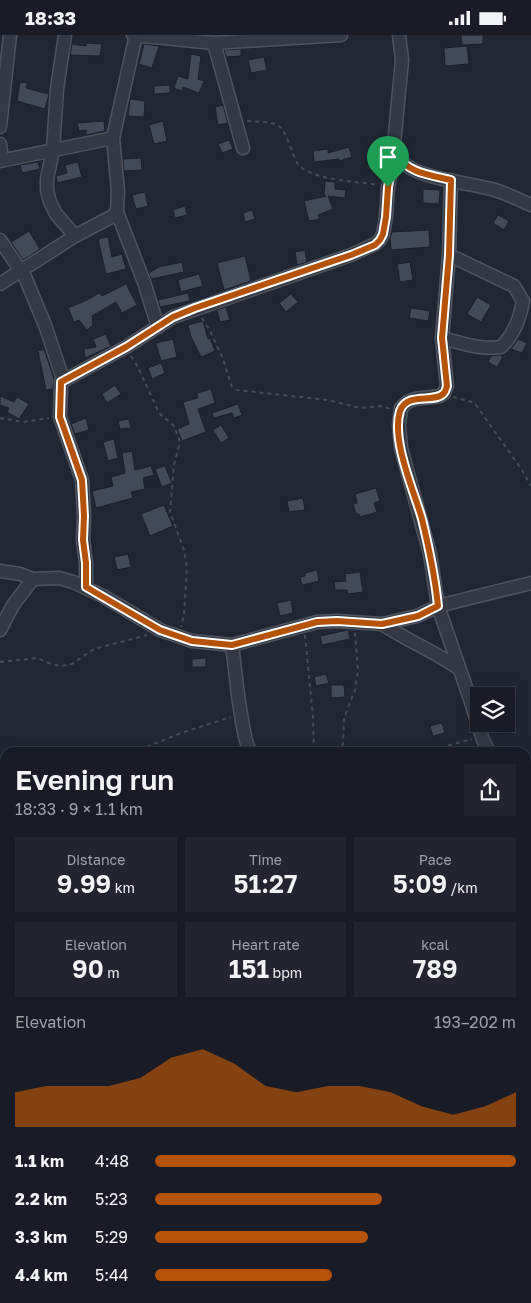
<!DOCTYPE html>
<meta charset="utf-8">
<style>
body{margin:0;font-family:"Golos Text",sans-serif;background:#22252f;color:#f1f3f6;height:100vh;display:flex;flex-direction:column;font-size:19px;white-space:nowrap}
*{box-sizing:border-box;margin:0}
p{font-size:16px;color:#9fa1a7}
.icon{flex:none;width:28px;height:28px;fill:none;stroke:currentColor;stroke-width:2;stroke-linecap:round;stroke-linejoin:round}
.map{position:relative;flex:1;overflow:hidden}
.sheet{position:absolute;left:0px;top:712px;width:531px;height:556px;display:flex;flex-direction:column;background:#191c27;border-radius:15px 15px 0 0;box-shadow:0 2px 12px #0003,0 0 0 1px #373a44}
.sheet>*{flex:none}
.fabs{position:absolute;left:470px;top:652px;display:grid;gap:10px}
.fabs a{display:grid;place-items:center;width:45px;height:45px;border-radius:0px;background:#191c27;box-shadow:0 2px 12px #0003,0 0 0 1px #373a44;font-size:25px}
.pin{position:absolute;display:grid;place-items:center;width:42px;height:42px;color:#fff;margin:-51px -21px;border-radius:50% 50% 50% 0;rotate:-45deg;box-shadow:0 0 5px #0007}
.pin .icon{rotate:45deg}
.round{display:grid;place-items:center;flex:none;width:52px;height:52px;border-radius:0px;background:#22252f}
.overview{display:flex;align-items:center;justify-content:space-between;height:85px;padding:0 15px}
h1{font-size:28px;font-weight:600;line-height:38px}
.metrics{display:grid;grid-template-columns:repeat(3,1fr);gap:8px;height:85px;padding:5px 15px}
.metrics div{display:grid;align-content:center;border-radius:0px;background:#22252f;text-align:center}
.metrics b{font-size:25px;font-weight:600}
.metrics small{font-size:14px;font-weight:400}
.metrics p{font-size:14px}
.chart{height:140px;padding:10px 15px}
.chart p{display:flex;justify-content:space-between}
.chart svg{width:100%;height:90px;margin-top:5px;fill:#b45309;opacity:.7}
ul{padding:0 15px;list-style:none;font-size:16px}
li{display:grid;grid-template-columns:80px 60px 1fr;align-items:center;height:38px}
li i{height:12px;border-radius:6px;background:#b45309}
.status{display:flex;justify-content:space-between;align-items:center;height:35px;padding:0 25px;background:#191c27;direction:ltr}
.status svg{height:14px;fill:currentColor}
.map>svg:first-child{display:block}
</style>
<div class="status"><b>18:33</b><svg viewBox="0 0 49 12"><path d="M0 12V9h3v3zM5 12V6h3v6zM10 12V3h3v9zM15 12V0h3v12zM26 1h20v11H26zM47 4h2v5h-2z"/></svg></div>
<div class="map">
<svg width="531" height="1268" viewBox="0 0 531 1268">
<rect width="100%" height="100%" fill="#212634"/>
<g fill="#424959" stroke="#1c202b">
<polygon points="461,0 483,0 483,9 462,10"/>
<polygon points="86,8 102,9 100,21 70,20 72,9 86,11"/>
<polygon points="144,9 159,11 152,33 139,29"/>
<polygon points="467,11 469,29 445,31 444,13"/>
<polygon points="241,14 241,21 226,22 224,15"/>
<polygon points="191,19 201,21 198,44 204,46 199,58 183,52 182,56 174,53 178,41 188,44"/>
<polygon points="264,22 267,35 251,38 248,25"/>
<polygon points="20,47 27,48 26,53 49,59 45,74 17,66"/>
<polygon points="170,50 170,58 154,59 154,51"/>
<polygon points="130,64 145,66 144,82 128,81"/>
<polygon points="223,70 228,88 218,90 215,72"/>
<polygon points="104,86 105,96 86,100 86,95 79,96 77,88"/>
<polygon points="163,86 167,106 154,109 149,90"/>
<polygon points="229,105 233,114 222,118 218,109"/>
<polygon points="349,112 352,122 339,126 339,124 314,127 313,116 328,114 328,118"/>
<polygon points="141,123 142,135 124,136 123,124"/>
<polygon points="38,127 40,134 22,138 20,130"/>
<polygon points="78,127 82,142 57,148 56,141 67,138 65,130"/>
<polygon points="325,146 335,147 335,154 346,155 345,163 328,161 333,174 318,180 320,184 309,186 304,166 326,161 324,160"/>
<polygon points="423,154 440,155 439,169 423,168"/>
<polygon points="145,157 148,171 136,174 132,160"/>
<polygon points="185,171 187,180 175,183 173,175"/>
<polygon points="252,175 255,184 245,187 243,178"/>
<polygon points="498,180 509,186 504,195 493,188"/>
<polygon points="429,195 430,212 391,215 390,203 392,197"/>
<polygon points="29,196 40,214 23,225 11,207"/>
<polygon points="108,202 112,222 122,219 126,234 106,239 98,204"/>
<polygon points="305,215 307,227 297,230 295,217"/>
<polygon points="245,221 251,246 224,255 217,228"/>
<polygon points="182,227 184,237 151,244 149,238 159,232"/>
<polygon points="410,227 413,245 400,247 397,229"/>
<polygon points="199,239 203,251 181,257 178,245"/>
<polygon points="126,249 137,270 122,278 116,267 92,281 93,290 87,295 79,285 74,287 68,273 87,265 99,258 102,261"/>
<polygon points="188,258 190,266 160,272 158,265"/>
<polygon points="291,259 298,267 286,277 279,268"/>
<polygon points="477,262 491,270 481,287 467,279"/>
<polygon points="226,272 230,285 220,287 217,275"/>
<polygon points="411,273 430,276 428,286 409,283"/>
<polygon points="203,286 208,304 210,303 215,316 201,322 191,302 188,290"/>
<polygon points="106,299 110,310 113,310 85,323 84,314 96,312 93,304"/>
<polygon points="173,304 177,322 161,326 156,308"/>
<polygon points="518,304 527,308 522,318 511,314"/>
<polygon points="44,314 54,343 53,354 46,355 38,316"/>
<polygon points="500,320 503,322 497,332 488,327 491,321"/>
<polygon points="161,328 165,338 152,344 148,333"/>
<polygon points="115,350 121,359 107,368 102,359"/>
<polygon points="211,354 215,368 198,374 206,397 182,406 177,394 189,389 183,367 198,363 197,358"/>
<polygon points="0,361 14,367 17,362 29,369 19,384 7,377 9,373 0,370"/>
<polygon points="238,369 242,380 234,383 232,378 214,383 212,378"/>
<polygon points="86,383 89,395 75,399 71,389"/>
<polygon points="129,384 131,393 120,394 118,386"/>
<polygon points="221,390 229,403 221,408 213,395"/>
<polygon points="114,404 118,423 108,426 103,407"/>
<polygon points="132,416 135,435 151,431 154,440 143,443 145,454 131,457 133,463 96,473 92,456 113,451 111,442 125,438 122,418"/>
<polygon points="165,431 172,448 162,452 155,434"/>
<polygon points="376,453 380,466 374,468 377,477 360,482 359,479 356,479 353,469 357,468 355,459"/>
<polygon points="303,463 305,475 289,477 287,466"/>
<polygon points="164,470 173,491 150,501 141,479"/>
<polygon points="128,519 131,532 117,535 114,522"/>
<polygon points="317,535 319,546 302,550 300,542 305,541 305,538"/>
<polygon points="360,537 363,557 348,559 347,555 335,555 334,547 346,546 345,539"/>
<polygon points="291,565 293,578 280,581 277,568"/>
<polygon points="348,595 350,604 322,610 320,601"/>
<polygon points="206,623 206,632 192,632 192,624"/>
<polygon points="326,639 329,648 316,651 314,642"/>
<polygon points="331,650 344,650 345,662 331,663"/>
<polygon points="442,688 445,698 433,701 430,691"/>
</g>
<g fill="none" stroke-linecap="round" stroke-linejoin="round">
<g stroke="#4e5360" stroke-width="15">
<g id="minor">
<polyline points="65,0 57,54 53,115 47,144 47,155 50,167 56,179 75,201"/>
<polyline points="133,0 214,8 341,0"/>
<path d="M399,0L402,25L394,109C395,116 395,121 401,126C420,145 469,147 495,155C508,159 519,165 531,170"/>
<polyline points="214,8 243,113"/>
<polyline points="0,92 10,0"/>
<polyline points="0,109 2,125"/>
<polyline points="0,126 113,103"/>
<polyline points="451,145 449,220 442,303 447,351 444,358 440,361 415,364 407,367 401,373 399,390 401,413 430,519 438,571 470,664 482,702 489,718"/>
<polyline points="117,177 144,247 158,292"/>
<polyline points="0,205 25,242 45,290 63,344 61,351 60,382 82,445 84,481 83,505 86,528 86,552"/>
<polyline points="0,249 75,201 111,182 117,177 118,156 113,103 136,0"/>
<path d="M442,303C461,308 481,315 501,312C514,300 520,283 523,266L514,251L449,220"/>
<polyline points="61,347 126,312 173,282 351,220 375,209 380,205 383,199 386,182 388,152 395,118"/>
<polyline points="0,536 20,539 33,544 59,543 73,547 103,561 160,595 192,606 232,610 317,587 337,586 382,589 417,581 438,571 531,548"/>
<path d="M382,589C406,605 434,616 458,633"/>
<polyline points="0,595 13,570 33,544"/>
<path d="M232,610C235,630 241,704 251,718"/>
<polyline points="526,784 531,790"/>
<polyline points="526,883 531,882"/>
<polyline points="0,923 5,922"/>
<polyline points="526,994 531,993"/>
<polyline points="0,1163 5,1164"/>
<polyline points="526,1212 531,1212"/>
<polyline points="52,1264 54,1268"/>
<polyline points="256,1264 257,1268"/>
<polyline points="488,1264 488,1268"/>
</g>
</g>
<g stroke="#404e53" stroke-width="2" stroke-dasharray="4 4" stroke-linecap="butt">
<path d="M247,86C285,88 280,87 294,121C296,126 298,130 302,133C321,146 356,146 378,150"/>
<polyline points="202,283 211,298 223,324 232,352 237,355 328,365 360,373 381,371 391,374"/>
<polyline points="131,321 138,332 159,378 174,391 179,404 179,411 174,430 170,477 184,515 187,532 184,580 181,592"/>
<polyline points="453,362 472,367 476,370 522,435 531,451"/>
<polyline points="0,383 23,387 49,383"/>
<polyline points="305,600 313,682 314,718"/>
<polyline points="0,627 37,623 51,629 61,631 72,629 94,614 147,600"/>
<polyline points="132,718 181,698 231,682"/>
<polyline points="338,718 343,709 344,683 355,655 358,635 355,597"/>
<polyline points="434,718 443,712 472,704"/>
<polyline points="0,734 5,739"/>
<polyline points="0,789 5,784"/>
<polyline points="0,897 5,909"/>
<polyline points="0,1069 5,1068"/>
<polyline points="0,1102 5,1101"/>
</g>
<use href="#minor" stroke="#343945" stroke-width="12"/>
</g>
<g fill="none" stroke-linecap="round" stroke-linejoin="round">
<g stroke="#fff" stroke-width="10">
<path id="route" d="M395,118C407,138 430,140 451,145L449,220L442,303L447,351C446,353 446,356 444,358C435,369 407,356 400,376C391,405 414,456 422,484C429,513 435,542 438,571L418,581L382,589L337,586L317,587L232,610L192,606L160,595L86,552V528L83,505L84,481L82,445L60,382L61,347L126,312L173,282L195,273L351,220L375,210L380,205L383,199L386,182L388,152Z"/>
</g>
<use href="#route" stroke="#b45309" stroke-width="6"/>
</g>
</svg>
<div class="fabs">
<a><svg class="icon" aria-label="layers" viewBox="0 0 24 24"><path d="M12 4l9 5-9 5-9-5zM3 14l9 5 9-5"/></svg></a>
</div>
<div class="pin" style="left:388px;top:152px;background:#1e9e55"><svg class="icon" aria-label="arrive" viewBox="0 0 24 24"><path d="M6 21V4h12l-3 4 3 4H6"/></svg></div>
<section class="sheet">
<div class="overview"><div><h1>Evening run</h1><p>18:33 · 9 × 1.1 km</p></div><a class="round"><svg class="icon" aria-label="share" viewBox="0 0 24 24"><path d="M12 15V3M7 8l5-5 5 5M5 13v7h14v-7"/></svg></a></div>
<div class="metrics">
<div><p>Distance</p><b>9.99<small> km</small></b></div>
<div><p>Time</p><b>51:27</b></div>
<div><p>Pace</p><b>5:09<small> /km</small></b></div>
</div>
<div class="metrics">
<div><p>Elevation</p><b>90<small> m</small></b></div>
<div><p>Heart rate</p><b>151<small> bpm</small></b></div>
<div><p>kcal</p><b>789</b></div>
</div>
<div class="chart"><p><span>Elevation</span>193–202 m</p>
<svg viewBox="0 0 160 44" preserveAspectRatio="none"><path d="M0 44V27L10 24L20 24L30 24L40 20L50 10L60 6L70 13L80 24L90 27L100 24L110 24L120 27L130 34L140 38L150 34L160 27V44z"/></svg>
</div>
<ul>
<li><b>1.1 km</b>4:48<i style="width:100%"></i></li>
<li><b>2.2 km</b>5:23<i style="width:63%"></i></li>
<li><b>3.3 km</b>5:29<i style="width:59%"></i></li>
<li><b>4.4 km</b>5:44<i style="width:49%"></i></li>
</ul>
</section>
</div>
